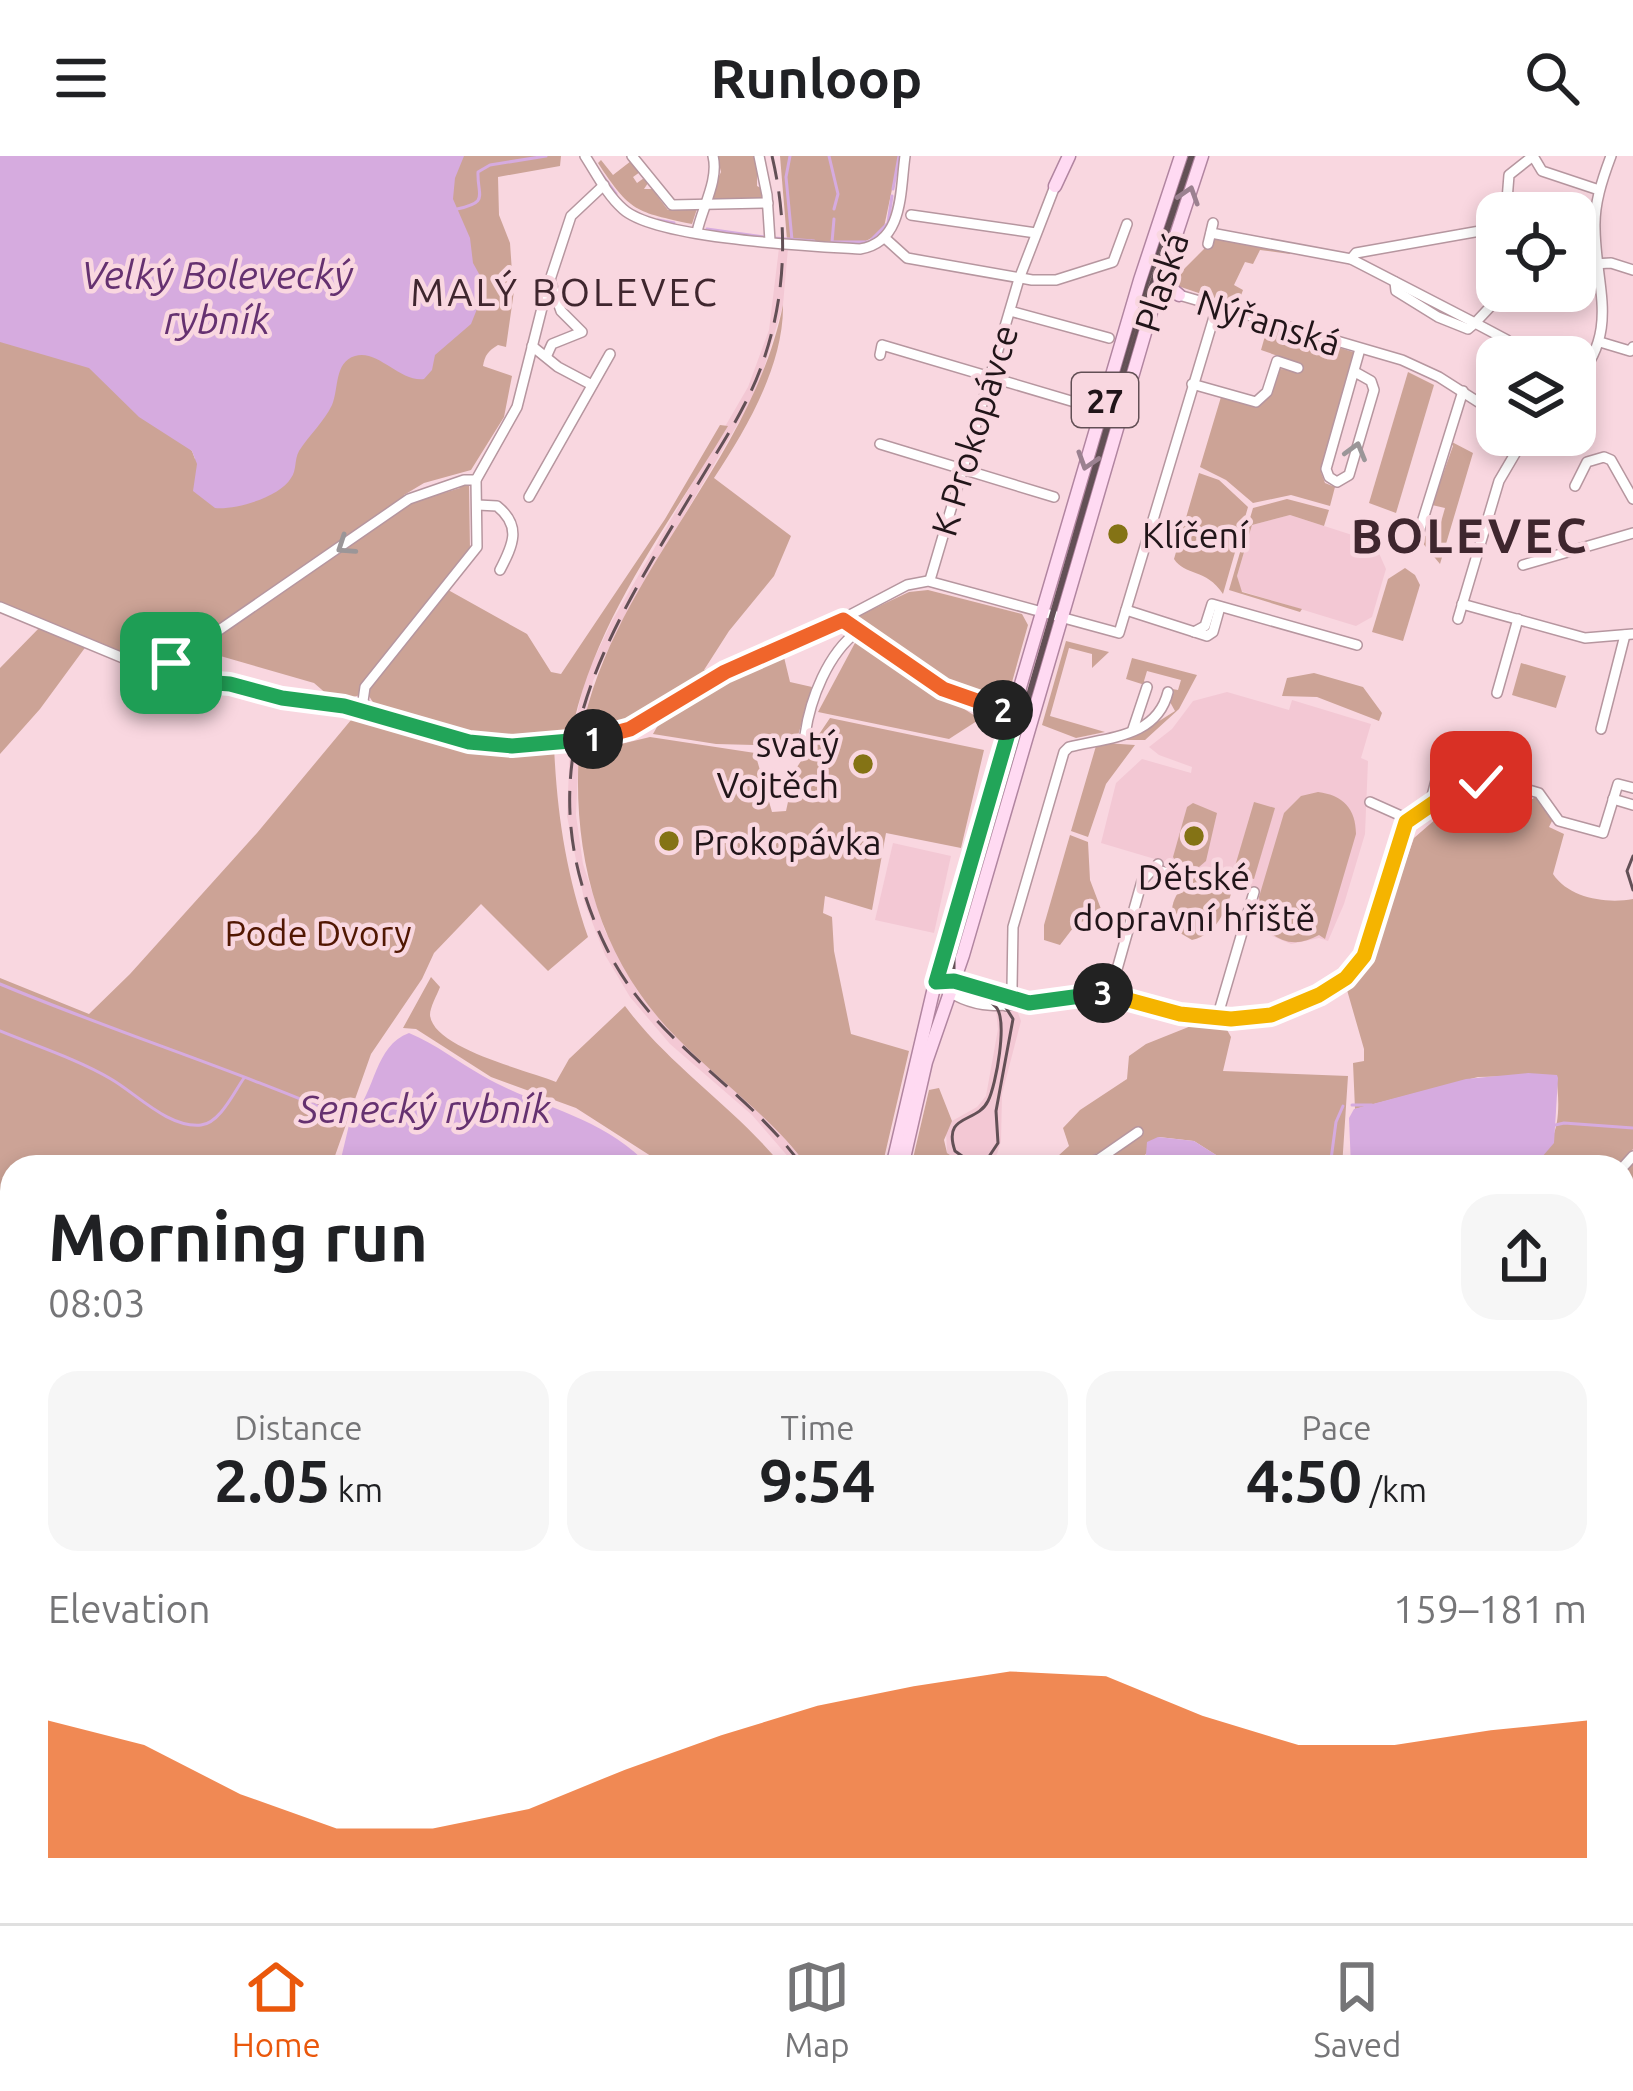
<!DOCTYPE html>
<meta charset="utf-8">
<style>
body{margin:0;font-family:Ubuntu,sans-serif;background:#f6f6f6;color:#202124;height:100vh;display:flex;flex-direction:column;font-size:45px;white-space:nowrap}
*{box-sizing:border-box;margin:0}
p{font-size:39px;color:#757577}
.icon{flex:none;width:66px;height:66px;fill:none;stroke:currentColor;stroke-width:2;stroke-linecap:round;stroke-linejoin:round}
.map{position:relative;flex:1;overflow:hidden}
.sheet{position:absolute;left:0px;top:999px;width:1635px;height:768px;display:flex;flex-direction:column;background:#fff;border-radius:36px 36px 0 0;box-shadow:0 6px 18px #0003}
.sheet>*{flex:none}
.buttons{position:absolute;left:1476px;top:36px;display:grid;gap:24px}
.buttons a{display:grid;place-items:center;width:120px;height:120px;border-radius:24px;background:#fff;box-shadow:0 6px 18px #0003;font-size:60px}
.pin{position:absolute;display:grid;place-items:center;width:102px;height:102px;color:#fff;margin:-51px;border-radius:24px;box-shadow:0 6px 18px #0006}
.km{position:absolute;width:60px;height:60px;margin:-30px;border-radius:50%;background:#222;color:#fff;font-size:33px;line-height:60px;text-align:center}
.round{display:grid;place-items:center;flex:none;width:126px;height:126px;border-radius:36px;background:#f6f6f6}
.headline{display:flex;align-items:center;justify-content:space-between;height:204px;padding:0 48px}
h1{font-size:66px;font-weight:700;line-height:90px}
.figures{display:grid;grid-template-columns:repeat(3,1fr);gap:18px;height:204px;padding:12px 48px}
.figures div{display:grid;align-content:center;border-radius:30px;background:#f6f6f6;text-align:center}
.figures b{font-size:60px;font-weight:700}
.figures small{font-size:33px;font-weight:400}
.figures p{font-size:33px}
.chart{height:336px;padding:24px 48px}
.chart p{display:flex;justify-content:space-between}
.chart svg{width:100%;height:216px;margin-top:12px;fill:#ea580c;opacity:.7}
header{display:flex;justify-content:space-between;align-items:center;height:156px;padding:0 48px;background:#fff;font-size:54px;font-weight:700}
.menu{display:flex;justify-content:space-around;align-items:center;height:168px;border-top:3px solid #e0e0e0;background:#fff;font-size:33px;color:#757577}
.menu a{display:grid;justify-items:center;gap:6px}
.menu .active{color:#ea580c}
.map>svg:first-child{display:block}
</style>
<header><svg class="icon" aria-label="menu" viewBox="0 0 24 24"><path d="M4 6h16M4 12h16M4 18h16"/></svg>Runloop<svg class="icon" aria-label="search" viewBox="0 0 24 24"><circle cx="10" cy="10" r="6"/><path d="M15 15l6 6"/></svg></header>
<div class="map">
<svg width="1633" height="1767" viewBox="0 0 1633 1767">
<rect width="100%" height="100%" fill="#f9d7e0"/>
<g fill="#f3c8d4">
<polygon points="779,92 788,92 783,149 757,235 620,469 593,525 579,590 576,659 583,708 605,775 638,836 676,881 774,969 808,1011 797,1011 752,959 670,888 630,841 605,799 585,748 567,660 570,589 585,522 612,465 748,231 769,174"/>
<polygon points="1290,359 1374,386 1386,413 1372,461 1356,470 1241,435 1237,420 1252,369"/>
<polygon points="1227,536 1289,554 1292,544 1371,568 1361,602 1368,605 1365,678 1344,748 1328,785 1319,782 1291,788 1272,780 1258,759 1259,734 1101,687 1116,627 1142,603 1191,617 1192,611 1159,599 1149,591 1172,573 1193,545"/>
<polygon points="893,687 951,700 934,777 875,764"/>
<polygon points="996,854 1017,854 1021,865 1002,938 1001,985 997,998 990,1005 968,1011 947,997 946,974 952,965 977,951 986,940 998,873"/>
</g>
<g fill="#cca396">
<path d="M407,0H561L560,10L498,21L499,59L510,87L512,116L516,121L506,191L498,189C488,195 485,199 483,210L512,220L504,261L471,314L424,327L404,339L411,347L460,332L461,327L469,329L470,394L441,430L527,478L551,516L561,518L665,363L720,269L728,270C669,368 592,467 571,580L486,583L378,554L367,537L336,546L314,527L203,495L176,508L170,519L87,489L40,553L0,598V512L41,470L0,453V160L68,204L79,207L87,189L192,295L195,303Z"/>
<polygon points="717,0 757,0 757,30 763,33 761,43 713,45 709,41 721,16"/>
<polygon points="780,0 899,0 883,76 862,87 787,84"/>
<path d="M601,4L613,19L631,5L640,16L633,21L637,27L644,22L648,27L644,33H652L668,54L697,53L692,68C636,56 630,56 598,7Z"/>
<polygon points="1215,82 1291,94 1290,98 1260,94 1253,108 1245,106 1234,129 1243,134 1237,150 1175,129 1184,113"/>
<polygon points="1142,129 1154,133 1084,372 1071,368"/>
<path d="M783,149C784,209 746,274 714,322L791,380L774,420L729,475L704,514L721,511L615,574L581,579C611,421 751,308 783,149Z"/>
<polygon points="1269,166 1335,185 1334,190 1356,197 1321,316 1325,327 1335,331 1330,350 1291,339 1253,347 1226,324 1200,311 1221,241 1259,249 1268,242 1279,213 1300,214 1301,208 1261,194"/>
<polygon points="1408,216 1434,229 1396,357 1369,347"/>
<polygon points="1450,285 1473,297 1440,408 1416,379 1427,380 1431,367 1427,363 1441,366 1445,352 1432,349 1453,290"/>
<path d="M1199,317L1219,324L1248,351L1223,438C1206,412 1185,420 1174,403Z"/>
<polygon points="1287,343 1329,354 1324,370 1290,359 1252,369 1237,420 1242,436 1302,453 1300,456 1229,434 1253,352"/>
<polygon points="1405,412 1415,419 1420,429 1403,485 1372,476 1388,423"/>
<polygon points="928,434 1022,458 1028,469 1007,544 967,534 946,523 942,529 855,469 858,460 909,436"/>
<polygon points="1048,475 1054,476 957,802 961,784 955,782 948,806 947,799 1020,546 1026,547"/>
<polygon points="856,485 980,563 949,583 818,556"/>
<polygon points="1066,485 1109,496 1092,512 1092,498 1069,492 1050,560 1105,576 1076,582 1042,569"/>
<path d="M783,497L790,526L812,531L795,590L716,588L653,578C675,535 741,516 783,497Z"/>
<polygon points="1132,502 1197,519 1179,553 1145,584 1105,584 1145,574 1175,555 1170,546 1172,533 1178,534 1181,524 1147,515 1144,525 1148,530 1126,523"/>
<polygon points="1521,507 1566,520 1556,552 1512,539"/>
<polygon points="1314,517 1363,531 1382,557 1379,565 1317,541 1282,540 1287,522"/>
<path d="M356,558L470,589L554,590C557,658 566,717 588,781L548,815L481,748L434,797L422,823L371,898L331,1011H12V1755H915L912,1767H0V822L89,858L130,818L257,677Z"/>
<path d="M830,562L984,594L961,692L886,677L872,754L825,740L823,757L832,761L834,795L851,878L909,895L882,1011H808C771,960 721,927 677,882C600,805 572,702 579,595L612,591L614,594L617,589L650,581L755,597L772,656L786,655L795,614Z"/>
<polygon points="1105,587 1135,589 1106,628 1088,681 1071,675 1096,590"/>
<path d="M1318,636C1343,639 1356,653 1356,678L1325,783L1319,779C1298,791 1279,788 1263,769L1259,741L1284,657L1301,640Z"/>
<path d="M1508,636L1533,643L1535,639L1553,663L1549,671L1564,678L1553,718C1569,742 1606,748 1633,743V993L1618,1011H1521C1561,996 1561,956 1556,919L1478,921L1355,953L1353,907L1364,905V893L1347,834L1369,808L1414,682L1437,662L1462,655L1478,644L1505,642Z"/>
<polygon points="1254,646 1275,652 1254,723 1233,717"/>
<polygon points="1193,647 1217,657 1206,705 1199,711 1176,706 1173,701 1187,651"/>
<polygon points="1070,679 1088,686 1090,724 1101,753 1073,772 1060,789 1044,784 1044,769"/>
<path d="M1197,721L1233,732C1226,754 1217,778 1192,784L1175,774C1166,752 1176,730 1197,721Z"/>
<path d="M431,821L440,831C437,839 430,851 430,859C433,893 531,915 556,926L569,903L625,850C670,911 736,952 783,1011H668L576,952L491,921L416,873L403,872Z"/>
<polygon points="1196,868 1226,872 1231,881 1223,915 1348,920 1342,1011 1235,1011 1194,985 1159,981 1145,999 1145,1011 1089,1011 1111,1002 1108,992 1069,1011 1034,1011 1048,1009 1069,990 1063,972 1080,954 1127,923 1129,900 1146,888"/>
<polygon points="939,932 952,965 944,984 947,997 968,1011 911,1011 929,934"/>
<polygon points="1633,1007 1633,1371 1623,1343 1623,1020"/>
<polygon points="1623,1370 1633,1398 1633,1767 972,1767 974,1755 1623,1755"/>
</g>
<g fill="#d6abdf">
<path d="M0,0H464L455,22L453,43L470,82L473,107L483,125V138L471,168L435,199L432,214L424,223C399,226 378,193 355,200C334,206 339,233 332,249C324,266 309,279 299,295C294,304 297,314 291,322C280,341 236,354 215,352L193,335L197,308L192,295L139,261L89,212L0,186Z"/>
<path d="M409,877C436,888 458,906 483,920C540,953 602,959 650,1011H339L349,969L355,971L358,963L353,960C376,935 374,890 409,877Z"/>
<polygon points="1528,917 1557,919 1558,922 1554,987 1542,1001 1521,1011 1351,1011 1349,962 1354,953 1466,923"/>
<polygon points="1158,981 1194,985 1235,1011 1145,1011 1147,986"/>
</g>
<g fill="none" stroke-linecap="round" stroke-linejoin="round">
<g stroke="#d6abdf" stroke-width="3">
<polyline points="790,0 786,21 792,84"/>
<polyline points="829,0 838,38 834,53"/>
<polyline points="597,12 616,38"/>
<polyline points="893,33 899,0"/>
<path d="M457,53C490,46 477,40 478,16L490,9L546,0"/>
<polyline points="834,63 832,86 869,86 888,67 892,40"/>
<polyline points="658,64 674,67"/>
<polyline points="707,73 764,81"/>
<polyline points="774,82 814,85"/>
<path d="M0,828C117,877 239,915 355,966"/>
<path d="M0,875C36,890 77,903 111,923C137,938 168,972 201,969C220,967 234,936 244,922"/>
<polyline points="1352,949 1372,949"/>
<polyline points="1551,970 1564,967 1633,972"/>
<polyline points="1330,1011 1336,966 1343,950"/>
<polyline points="1623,1650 1633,1650"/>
<polyline points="1515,1755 1518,1767"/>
</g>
<g stroke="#b6969f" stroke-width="12">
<g id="minor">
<path d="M585,0C596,17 607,39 623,53C656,83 811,90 860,93C904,86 900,35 905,0"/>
<polyline points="632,0 672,49 768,47"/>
<polyline points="759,0 767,39 770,85"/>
<polyline points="1533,0 1542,15 1599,34"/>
<polyline points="1506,57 1509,19 1533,0"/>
<polyline points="911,59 1036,77"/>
<path d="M697,76C702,52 719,24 713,0"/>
<polyline points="1211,77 1351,103 1475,167 1490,151 1497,122"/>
<polyline points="886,83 907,102 1032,124 1056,124 1113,106 1127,68"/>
<polyline points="1208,88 1213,67"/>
<polyline points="1351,103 1356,97 1497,72"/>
<polyline points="1575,109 1611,107 1633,114"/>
<polyline points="1395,126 1396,135 1438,161 1468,173 1475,167 1507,184 1510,201"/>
<polyline points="1179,139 1402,204 1439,221 1497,258"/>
<polyline points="1010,155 1109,182"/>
<polyline points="1600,186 1630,195 1633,191"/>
<polyline points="532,190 558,211 592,229"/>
<polyline points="547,199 552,188 582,176 561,155 550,124"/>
<polyline points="880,199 882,189 1088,250"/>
<polyline points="1355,216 1371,225 1374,234 1349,319 1337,326 1329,321 1326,313 1360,193"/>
<path d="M1575,226C1620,174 1596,134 1595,73C1594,48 1602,24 1611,0"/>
<polyline points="1192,228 1256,246 1267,236 1277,205 1298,212"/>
<polyline points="880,288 1054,341"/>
<polyline points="1575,330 1587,306 1604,301 1611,304 1633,343"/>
<polyline points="529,341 610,198"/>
<path d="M478,349L497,350C522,370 513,389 500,414"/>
<polyline points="1419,376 1463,235"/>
<polyline points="1523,409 1633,377"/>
<polyline points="930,424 1019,123 1055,30"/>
<polyline points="1462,448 1585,482 1633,478"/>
<polyline points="0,451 176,524 230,528 282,542 344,550 469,586 512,589 557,586"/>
<polyline points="1126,454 1207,480 1213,476 1220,451"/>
<polyline points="1458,463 1499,325 1526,279"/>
<polyline points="843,464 943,533 1014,557"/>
<polyline points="1194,476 1205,470 1212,448 1357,489"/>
<polyline points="157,517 409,343 464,324 476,324"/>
<polyline points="1497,537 1518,463"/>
<polyline points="369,557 363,545 365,531 477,391 476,324 517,251 546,136 571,60 604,29"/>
<polyline points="1133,573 1147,531"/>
<polyline points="1601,573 1625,479"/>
<polyline points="595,582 630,573 725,516 808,481 907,429 928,425 1119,477 1217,151"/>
<path d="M813,586L805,579C810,543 828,497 858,475"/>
<polyline points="1613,643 1633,649"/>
<polyline points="1370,646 1408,663"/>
<polyline points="1434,646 1432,640 1440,609 1460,615"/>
<polyline points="1154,713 1172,718"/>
<polyline points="953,825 1012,843"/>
<path d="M936,826C988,871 1037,838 1093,836C1123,836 1153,853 1182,859C1236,870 1335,857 1363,801C1382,762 1391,713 1403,670L1412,659L1434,646L1475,627L1495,624L1539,637L1559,665L1603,677L1618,628L1633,632"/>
<polyline points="1110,838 1142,725 1158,708"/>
<path d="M1006,850L1012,831L1013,771L1064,596L1069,591C1110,581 1157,581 1168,536"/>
<polyline points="1217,862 1254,736"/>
<polyline points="1077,1011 1099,1003 1138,976"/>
<polyline points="1623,1011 1633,1000"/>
<polyline points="1623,1354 1633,1382"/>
</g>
</g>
<g stroke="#b185a0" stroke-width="15">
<g id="major">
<polyline points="1055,30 1069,0"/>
<polyline points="1164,116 1167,129 1179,139"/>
<polyline points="892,1011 943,793 1140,124 1181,0"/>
<polyline points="902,1011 926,906 963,799 1154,146 1202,0"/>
</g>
</g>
<g stroke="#b185a0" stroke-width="18">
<polyline id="highway" points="959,1767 961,1755"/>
</g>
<use href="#minor" stroke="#fff" stroke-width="9"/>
<use href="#major" stroke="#ffdaf2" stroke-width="12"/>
<use href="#highway" stroke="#ffc2e9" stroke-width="15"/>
<g stroke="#635056" stroke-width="3">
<path d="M1190,0L1147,129L950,805L954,829C967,840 986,839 996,851C1008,865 996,929 988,945C977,968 942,957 955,995L969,1005L988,1002L998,987L996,955L1013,863L1003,847L960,828L954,816V800L1150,130L1193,0"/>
<polyline points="1633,700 1627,715 1633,734"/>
</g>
<g stroke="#635056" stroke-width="3" stroke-dasharray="24 12" stroke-linecap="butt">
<path d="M772,0C789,72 786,145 760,214C745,254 721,289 699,326C608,478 518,607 605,789C653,889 742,926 803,1011"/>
<polyline points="918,1767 922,1755"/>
</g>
<g stroke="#b6969f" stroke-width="12" stroke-linecap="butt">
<polyline id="minor-bridge" points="557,586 595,582"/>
</g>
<use href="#minor-bridge" stroke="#fff" stroke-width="9"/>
</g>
<defs><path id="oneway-chevron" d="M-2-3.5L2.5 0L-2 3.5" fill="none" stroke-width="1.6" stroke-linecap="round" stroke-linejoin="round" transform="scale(3)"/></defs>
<g stroke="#9b8190">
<use href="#oneway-chevron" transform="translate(1189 39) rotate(-72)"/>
<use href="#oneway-chevron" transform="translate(1087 305) rotate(108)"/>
</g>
<g stroke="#9b9698">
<use href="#oneway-chevron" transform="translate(1356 295) rotate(-74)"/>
<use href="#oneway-chevron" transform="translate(345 390) rotate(146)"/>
</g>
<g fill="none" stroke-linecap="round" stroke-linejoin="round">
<g stroke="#fff" stroke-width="24">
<polyline id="split-1" points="171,507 157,517 176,524 230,528 282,542 344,550 469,586 512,590 593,583"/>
</g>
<g stroke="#fff" stroke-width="24">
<polyline id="split-2" points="593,583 630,573 725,516 843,464 943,533 1003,554"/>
</g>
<g stroke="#fff" stroke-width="24">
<polyline id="split-3" points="1003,554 1014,557 936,826 954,825 1029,847 1103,837"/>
</g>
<g stroke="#fff" stroke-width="24">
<polyline id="split-4" points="1103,837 1180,858 1231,863 1271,859 1319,839 1346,822 1364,800 1406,666 1435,646 1481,626"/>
</g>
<use href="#split-1" stroke="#22a559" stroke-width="15"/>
<use href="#split-2" stroke="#f0652b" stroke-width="15"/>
<use href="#split-3" stroke="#22a559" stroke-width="15"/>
<use href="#split-4" stroke="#f5b400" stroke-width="15"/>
</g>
<g fill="#847315" stroke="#f9d7e0" stroke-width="4.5">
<circle cx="1118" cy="378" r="12"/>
<circle cx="863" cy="608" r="12"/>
<circle cx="1194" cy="680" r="12"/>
<circle cx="669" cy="685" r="12"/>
</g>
<g text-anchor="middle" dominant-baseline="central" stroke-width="9" stroke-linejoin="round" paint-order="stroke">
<rect fill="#f9d7e0" stroke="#624f55" stroke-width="3" x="1072" y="217" width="66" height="54" rx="9"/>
<g font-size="33" font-weight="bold" fill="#211519">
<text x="1105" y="244">27</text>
</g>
<g font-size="36" fill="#211519" stroke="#f9d7e0">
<text transform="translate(1161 126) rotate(-72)">Plaská</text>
<text transform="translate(1269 166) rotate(17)">Nýřanská</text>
<text transform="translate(974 274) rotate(-73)">K Prokopávce</text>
</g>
<g font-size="36" fill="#211519" stroke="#f9d7e0" text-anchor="start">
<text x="1142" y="378">Klíčení</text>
<text x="839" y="587" text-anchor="end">svatý<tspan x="839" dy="41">Vojtěch</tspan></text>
<text x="693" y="685">Prokopávka</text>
<text x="1194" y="720" text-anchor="middle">Dětské<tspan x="1194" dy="41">dopravní hřiště</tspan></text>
</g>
<g font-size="36" fill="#511702" stroke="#f9d7e0">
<text x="318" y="776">Pode Dvory</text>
</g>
<g font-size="39" font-style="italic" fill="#653170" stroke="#f9d7e0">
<text x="217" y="118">Velký Bolevecký<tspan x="217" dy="45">rybník</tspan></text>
<text x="425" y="952">Senecký rybník</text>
</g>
<g font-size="39" letter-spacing="3" fill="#3f262e" stroke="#f9d7e0">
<text x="565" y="135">MALÝ BOLEVEC</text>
</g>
<g font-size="48" font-weight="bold" letter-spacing="3" fill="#3f262e" stroke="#f9d7e0">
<text x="1470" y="379">BOLEVEC</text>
</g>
</g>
</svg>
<div class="buttons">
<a><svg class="icon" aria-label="locate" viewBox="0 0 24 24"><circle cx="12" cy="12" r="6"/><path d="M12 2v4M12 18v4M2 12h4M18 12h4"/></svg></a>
<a><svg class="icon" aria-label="layers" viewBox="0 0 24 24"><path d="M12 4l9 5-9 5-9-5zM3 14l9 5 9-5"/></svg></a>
</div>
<div class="pin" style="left:171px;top:507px;background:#1e9e55"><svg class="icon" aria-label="arrive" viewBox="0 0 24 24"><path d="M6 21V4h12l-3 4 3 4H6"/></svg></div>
<div class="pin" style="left:1481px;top:626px;background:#d93025"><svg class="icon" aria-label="check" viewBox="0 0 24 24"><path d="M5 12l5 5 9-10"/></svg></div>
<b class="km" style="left:593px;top:583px">1</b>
<b class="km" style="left:1003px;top:554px">2</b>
<b class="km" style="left:1103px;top:837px">3</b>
<section class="sheet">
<div class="headline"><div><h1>Morning run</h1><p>08:03</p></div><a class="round"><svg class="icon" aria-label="share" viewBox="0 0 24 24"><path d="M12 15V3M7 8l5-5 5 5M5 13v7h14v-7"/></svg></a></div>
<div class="figures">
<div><p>Distance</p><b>2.05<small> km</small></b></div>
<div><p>Time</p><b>9:54</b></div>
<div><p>Pace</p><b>4:50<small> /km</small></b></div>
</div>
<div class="chart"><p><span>Elevation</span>159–181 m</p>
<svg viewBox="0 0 160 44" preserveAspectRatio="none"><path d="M0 44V16L10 21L20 31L30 38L40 38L50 34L60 26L70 19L80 13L90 9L100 6L110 7L120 15L130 21L140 21L150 18L160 16V44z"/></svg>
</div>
</section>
</div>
<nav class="menu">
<a class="active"><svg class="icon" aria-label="home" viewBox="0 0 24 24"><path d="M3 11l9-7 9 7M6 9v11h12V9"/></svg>Home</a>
<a><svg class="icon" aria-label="map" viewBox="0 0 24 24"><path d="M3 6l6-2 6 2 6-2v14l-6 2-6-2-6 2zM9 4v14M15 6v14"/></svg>Map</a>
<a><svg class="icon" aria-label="saved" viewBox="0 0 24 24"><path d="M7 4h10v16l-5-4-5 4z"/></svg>Saved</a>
</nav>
